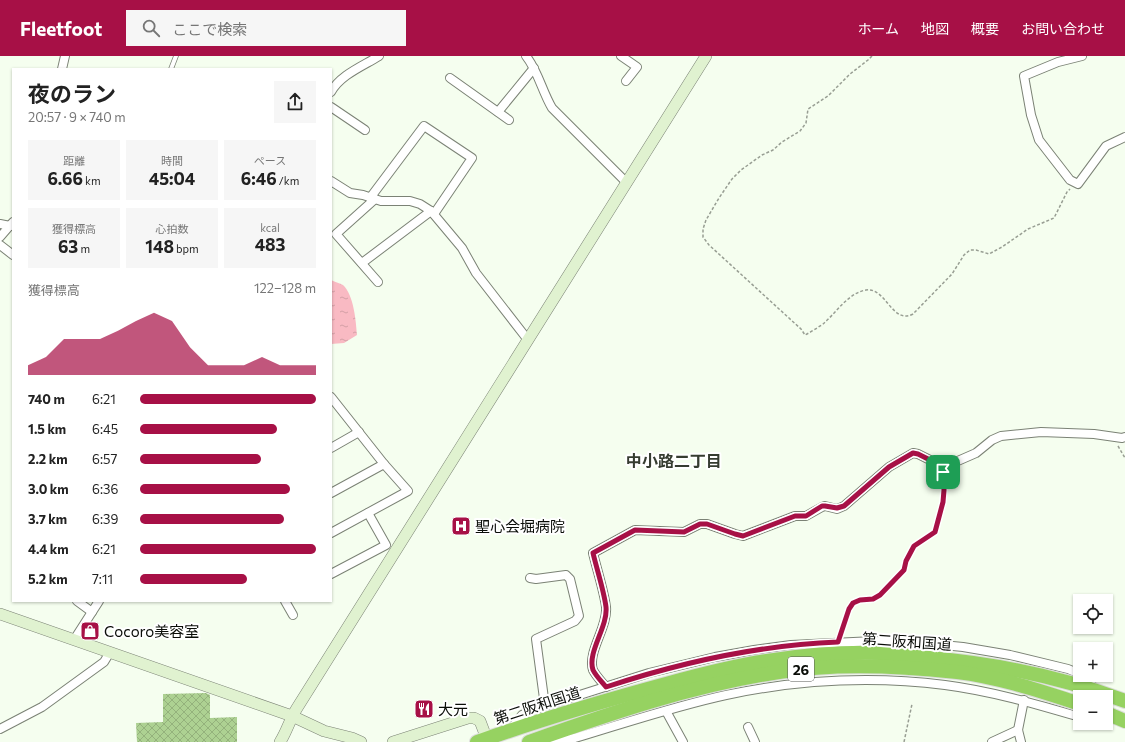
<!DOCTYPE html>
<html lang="ja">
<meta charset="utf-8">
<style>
body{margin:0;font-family:Commissioner,"Noto Sans JP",sans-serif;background:#f6f6f6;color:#222;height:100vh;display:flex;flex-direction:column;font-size:15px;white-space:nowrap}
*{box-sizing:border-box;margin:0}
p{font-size:13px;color:#767676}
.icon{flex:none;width:22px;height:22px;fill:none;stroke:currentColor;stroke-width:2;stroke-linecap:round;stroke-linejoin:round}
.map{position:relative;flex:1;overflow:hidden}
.drawer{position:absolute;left:12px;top:12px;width:320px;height:534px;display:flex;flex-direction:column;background:#fff;border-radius:0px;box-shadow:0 1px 3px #0004}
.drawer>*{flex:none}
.tools{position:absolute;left:1073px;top:538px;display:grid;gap:8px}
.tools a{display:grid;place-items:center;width:40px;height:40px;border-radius:0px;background:#fff;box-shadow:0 1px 3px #0004;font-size:20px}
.pin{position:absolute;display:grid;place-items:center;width:34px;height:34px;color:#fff;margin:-17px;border-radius:8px;box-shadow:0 2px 6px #0006}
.round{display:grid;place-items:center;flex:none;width:42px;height:42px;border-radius:0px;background:#f6f6f6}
.head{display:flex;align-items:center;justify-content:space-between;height:68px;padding:0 16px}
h1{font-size:22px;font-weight:700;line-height:30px}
.metrics{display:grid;grid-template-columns:repeat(3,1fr);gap:6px;height:68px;padding:4px 16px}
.metrics div{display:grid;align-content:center;border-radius:0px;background:#f6f6f6;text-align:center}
.metrics b{font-size:17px;font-weight:700}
.metrics small{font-size:11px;font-weight:400}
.metrics p{font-size:11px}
.chart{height:112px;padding:8px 16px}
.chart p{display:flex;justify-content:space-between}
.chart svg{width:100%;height:72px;margin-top:4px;fill:#a71046;opacity:.7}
ul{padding:0 16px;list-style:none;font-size:13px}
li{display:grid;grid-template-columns:64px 48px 1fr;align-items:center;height:30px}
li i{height:10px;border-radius:5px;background:#a71046}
header{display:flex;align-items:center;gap:24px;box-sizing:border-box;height:56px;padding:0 20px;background:#a71046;color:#fff}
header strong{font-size:19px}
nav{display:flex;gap:22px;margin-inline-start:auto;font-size:14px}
.search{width:280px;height:36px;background:#f6f6f6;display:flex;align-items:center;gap:10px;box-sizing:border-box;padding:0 14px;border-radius:0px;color:#767676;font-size:15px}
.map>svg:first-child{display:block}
</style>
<header>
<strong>Fleetfoot</strong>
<div class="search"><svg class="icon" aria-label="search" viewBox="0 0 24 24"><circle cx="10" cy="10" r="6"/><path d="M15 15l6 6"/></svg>ここで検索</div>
<nav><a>ホーム</a><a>地図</a><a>概要</a><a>お問い合わせ</a></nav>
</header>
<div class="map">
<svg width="1125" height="686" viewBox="0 0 1125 686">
<defs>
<pattern id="water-ripples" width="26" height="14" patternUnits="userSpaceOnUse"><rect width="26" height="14" fill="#f9bac3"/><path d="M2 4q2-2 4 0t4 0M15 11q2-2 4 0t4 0" fill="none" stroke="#d49fa6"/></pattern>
<pattern id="building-cross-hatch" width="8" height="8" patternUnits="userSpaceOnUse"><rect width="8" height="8" fill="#add192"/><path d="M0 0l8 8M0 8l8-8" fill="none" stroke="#94b27c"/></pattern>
</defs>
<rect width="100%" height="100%" fill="#f5feef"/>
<path fill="url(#water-ripples)" d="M331,224C334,226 340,227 343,229C354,239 356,266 357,279L344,287L331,288Z"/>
<polygon fill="url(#building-cross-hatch)" points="206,637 210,639 210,662 237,661 237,686 137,686 136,667 163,666 163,638"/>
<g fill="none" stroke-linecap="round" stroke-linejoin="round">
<g stroke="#7b8275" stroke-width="5.5">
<polyline id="lane" points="171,13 176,0"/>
</g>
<g stroke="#7b8275" stroke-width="10">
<g id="street">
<path d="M526,0C538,15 542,35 552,52L627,127"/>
<polyline points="621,0 637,11 626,25"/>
<polyline points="1082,0 1058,6 1024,20 1031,59 1039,84 1070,124 1078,128 1106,90 1125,81"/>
<polyline points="62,13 65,0"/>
<polyline points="450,22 509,64"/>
<path d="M331,36C340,19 363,10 379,0"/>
<polyline points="331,51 365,74"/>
<polyline points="498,56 534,12"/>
<polyline points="331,125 350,137 363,139 381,145 410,145 420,148 431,155 462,192 476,217 528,284"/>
<polyline points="370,142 424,70 472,102 434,158"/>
<polyline points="375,143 336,178 378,226"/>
<polyline points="0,168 10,170"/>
<polyline points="0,181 13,166"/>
<polyline points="0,189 13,199"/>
<polyline points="362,207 431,155"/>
<polyline points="331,341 384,408 408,435 331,477"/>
<polyline points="331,392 359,376"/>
<polyline points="331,437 384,408"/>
<polyline points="331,518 386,489 368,457"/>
<polyline points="530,522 536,523 566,519 570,523 579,560 575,565 536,583 545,650"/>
<polyline points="77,545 92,556"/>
<polyline points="285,545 293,559"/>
<polyline points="74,584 99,545"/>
<polyline points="1082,619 1095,633"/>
<path d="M606,631C602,626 596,620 593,614C587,596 608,571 606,551C604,535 597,514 593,497L635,474L684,476L700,468H707L735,478L743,480L795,460H806L822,451L825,450L837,453L844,450L889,411L913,397L918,398L944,411L976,397L992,384L1001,380L1041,376L1094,378L1122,382L1125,381"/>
<polyline points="666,655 683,686"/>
<polyline points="748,671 755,686"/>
<polyline points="0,673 42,651 104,606 110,596"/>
<polyline points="511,673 522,659 545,650 649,617 715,601 754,594 791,589 874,585 912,586 963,591 1010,599 1068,613 1080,618"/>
<path d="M546,682L561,684L575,682C625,667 675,650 726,639C797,624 873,620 945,629C991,635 1036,648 1080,661"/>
<polyline points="992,686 1018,674"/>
<polyline points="1021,686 1018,674 1024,644"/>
</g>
</g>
<g stroke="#7b8275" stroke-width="12">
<g id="secondary">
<polyline points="0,558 292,660 324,675 352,682 361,686"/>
<path d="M280,686C287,675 290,663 297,652L706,0"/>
<polyline points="393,686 468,662 474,662 480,665 488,686"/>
</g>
</g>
<g stroke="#dddddc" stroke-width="16">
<g id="highway">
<polyline points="1106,657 1125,665"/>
<path d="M477,686C539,664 603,645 666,628C699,619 733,610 767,605C804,599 843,596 880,597C897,598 913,600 930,602C996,608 1062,621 1125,645"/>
<path d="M529,686C611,657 693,629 779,616C834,607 902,610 957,616C999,621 1040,635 1080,648"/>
</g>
</g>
<g stroke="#989e93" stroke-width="1.5" stroke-dasharray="3 2" stroke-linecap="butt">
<path d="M872,0L868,4L850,18L828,40L808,53L806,67L800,75L782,86L773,94L762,99L741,114L732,123L719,142L706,164L703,173V181L709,189L801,273L805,279C811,276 817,272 823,268C836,257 848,237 866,234C886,231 892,269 913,258L952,218L964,199L970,194H976L989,198L1002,191L1028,173L1054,162L1067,136L1070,133"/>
<polyline points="1118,390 1125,402"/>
<polyline points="841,578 849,553 853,547 860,544 873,543 880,539 904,514 906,505 914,491 935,475 943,447 944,434 943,419"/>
<polyline points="904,686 912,648"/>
</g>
<use href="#lane" stroke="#fff" stroke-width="4"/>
<use href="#street" stroke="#fff" stroke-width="8"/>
<use href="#secondary" stroke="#e0f2d0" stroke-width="11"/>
<use href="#highway" stroke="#96d261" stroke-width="14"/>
</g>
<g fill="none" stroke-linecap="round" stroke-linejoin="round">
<g stroke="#fff" stroke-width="8">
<path id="route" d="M913,397L918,398L944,411L943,416L944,434L943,446L935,476L914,490L906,505L904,514L880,539L873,543L860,544L853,547L849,553L838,586C759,589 682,606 606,631C602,626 596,620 593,614C587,596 608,571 606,551C604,535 597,514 593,497L635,474L684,476L700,468H707L735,478L743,480L795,460H806L822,450H825L837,452L844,450L889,411Z"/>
</g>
<use href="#route" stroke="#a71046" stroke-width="5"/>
</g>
<defs>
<g id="hospital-square" transform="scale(1)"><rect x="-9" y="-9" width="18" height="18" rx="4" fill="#a71046" stroke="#fff"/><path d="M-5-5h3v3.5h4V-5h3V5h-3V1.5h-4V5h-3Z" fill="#fff"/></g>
<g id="shop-square" transform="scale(1)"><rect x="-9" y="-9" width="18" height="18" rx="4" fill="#a71046" stroke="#fff"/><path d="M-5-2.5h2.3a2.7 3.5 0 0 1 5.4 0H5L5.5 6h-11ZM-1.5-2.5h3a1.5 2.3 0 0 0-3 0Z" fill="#fff"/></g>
<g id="restaurant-square" transform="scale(1)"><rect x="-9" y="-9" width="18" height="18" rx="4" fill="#a71046" stroke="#fff"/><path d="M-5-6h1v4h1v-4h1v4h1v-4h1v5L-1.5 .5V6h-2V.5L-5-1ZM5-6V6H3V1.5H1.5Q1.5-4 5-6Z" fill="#fff"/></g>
</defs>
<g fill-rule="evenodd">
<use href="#hospital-square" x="461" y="470"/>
<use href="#shop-square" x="90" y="575"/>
<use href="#restaurant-square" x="424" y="653"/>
</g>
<g text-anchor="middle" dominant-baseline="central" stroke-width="4" stroke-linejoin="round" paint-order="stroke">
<rect fill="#fff" stroke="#545652" stroke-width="1" x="788" y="601" width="26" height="24" rx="3"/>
<g font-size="14" font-weight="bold" fill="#0a0d08">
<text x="801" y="613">26</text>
</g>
<g font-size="15" fill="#0a0d08" stroke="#fff" text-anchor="start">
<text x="475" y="470">聖心会堀病院</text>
<text x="104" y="575">Cocoro美容室</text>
<text x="438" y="653">大元</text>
</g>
<g font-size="15" fill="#0a0d08" stroke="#fff">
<text transform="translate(907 585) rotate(4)">第二阪和国道</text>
<text transform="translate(537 649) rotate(-18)">第二阪和国道</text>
</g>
<g font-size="16" font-weight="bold" fill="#363c31" stroke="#fff">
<text x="674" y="404">中小路二丁目</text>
</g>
</g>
</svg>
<div class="tools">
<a><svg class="icon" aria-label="locate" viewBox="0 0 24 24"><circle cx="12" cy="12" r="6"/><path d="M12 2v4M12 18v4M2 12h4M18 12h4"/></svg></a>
<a>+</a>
<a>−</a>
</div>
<div class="pin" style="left:943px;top:416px;background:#1e9e55"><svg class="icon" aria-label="arrive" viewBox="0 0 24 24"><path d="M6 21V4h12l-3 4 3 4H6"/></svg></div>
<section class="drawer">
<div class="head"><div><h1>夜のラン</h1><p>20:57 · 9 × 740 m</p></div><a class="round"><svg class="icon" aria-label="share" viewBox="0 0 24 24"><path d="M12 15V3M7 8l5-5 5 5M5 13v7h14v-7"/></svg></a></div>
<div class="metrics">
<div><p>距離</p><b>6.66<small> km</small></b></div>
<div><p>時間</p><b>45:04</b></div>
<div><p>ペース</p><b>6:46<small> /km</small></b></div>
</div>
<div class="metrics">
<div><p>獲得標高</p><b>63<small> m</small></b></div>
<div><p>心拍数</p><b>148<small> bpm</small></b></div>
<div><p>kcal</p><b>483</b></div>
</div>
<div class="chart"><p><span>獲得標高</span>122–128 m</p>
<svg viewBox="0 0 160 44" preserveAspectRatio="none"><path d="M0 44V38L10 33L20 22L30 22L40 22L50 17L60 11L70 6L80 11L90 27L100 38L110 38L120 38L130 33L140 38L150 38L160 38V44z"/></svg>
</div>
<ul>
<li><b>740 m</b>6:21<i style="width:100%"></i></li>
<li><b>1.5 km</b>6:45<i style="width:78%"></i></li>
<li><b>2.2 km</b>6:57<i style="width:69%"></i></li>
<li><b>3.0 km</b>6:36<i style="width:85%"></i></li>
<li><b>3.7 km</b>6:39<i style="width:82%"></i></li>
<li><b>4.4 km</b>6:21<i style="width:100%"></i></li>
<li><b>5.2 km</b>7:11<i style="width:61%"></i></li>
</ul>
</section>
</div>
